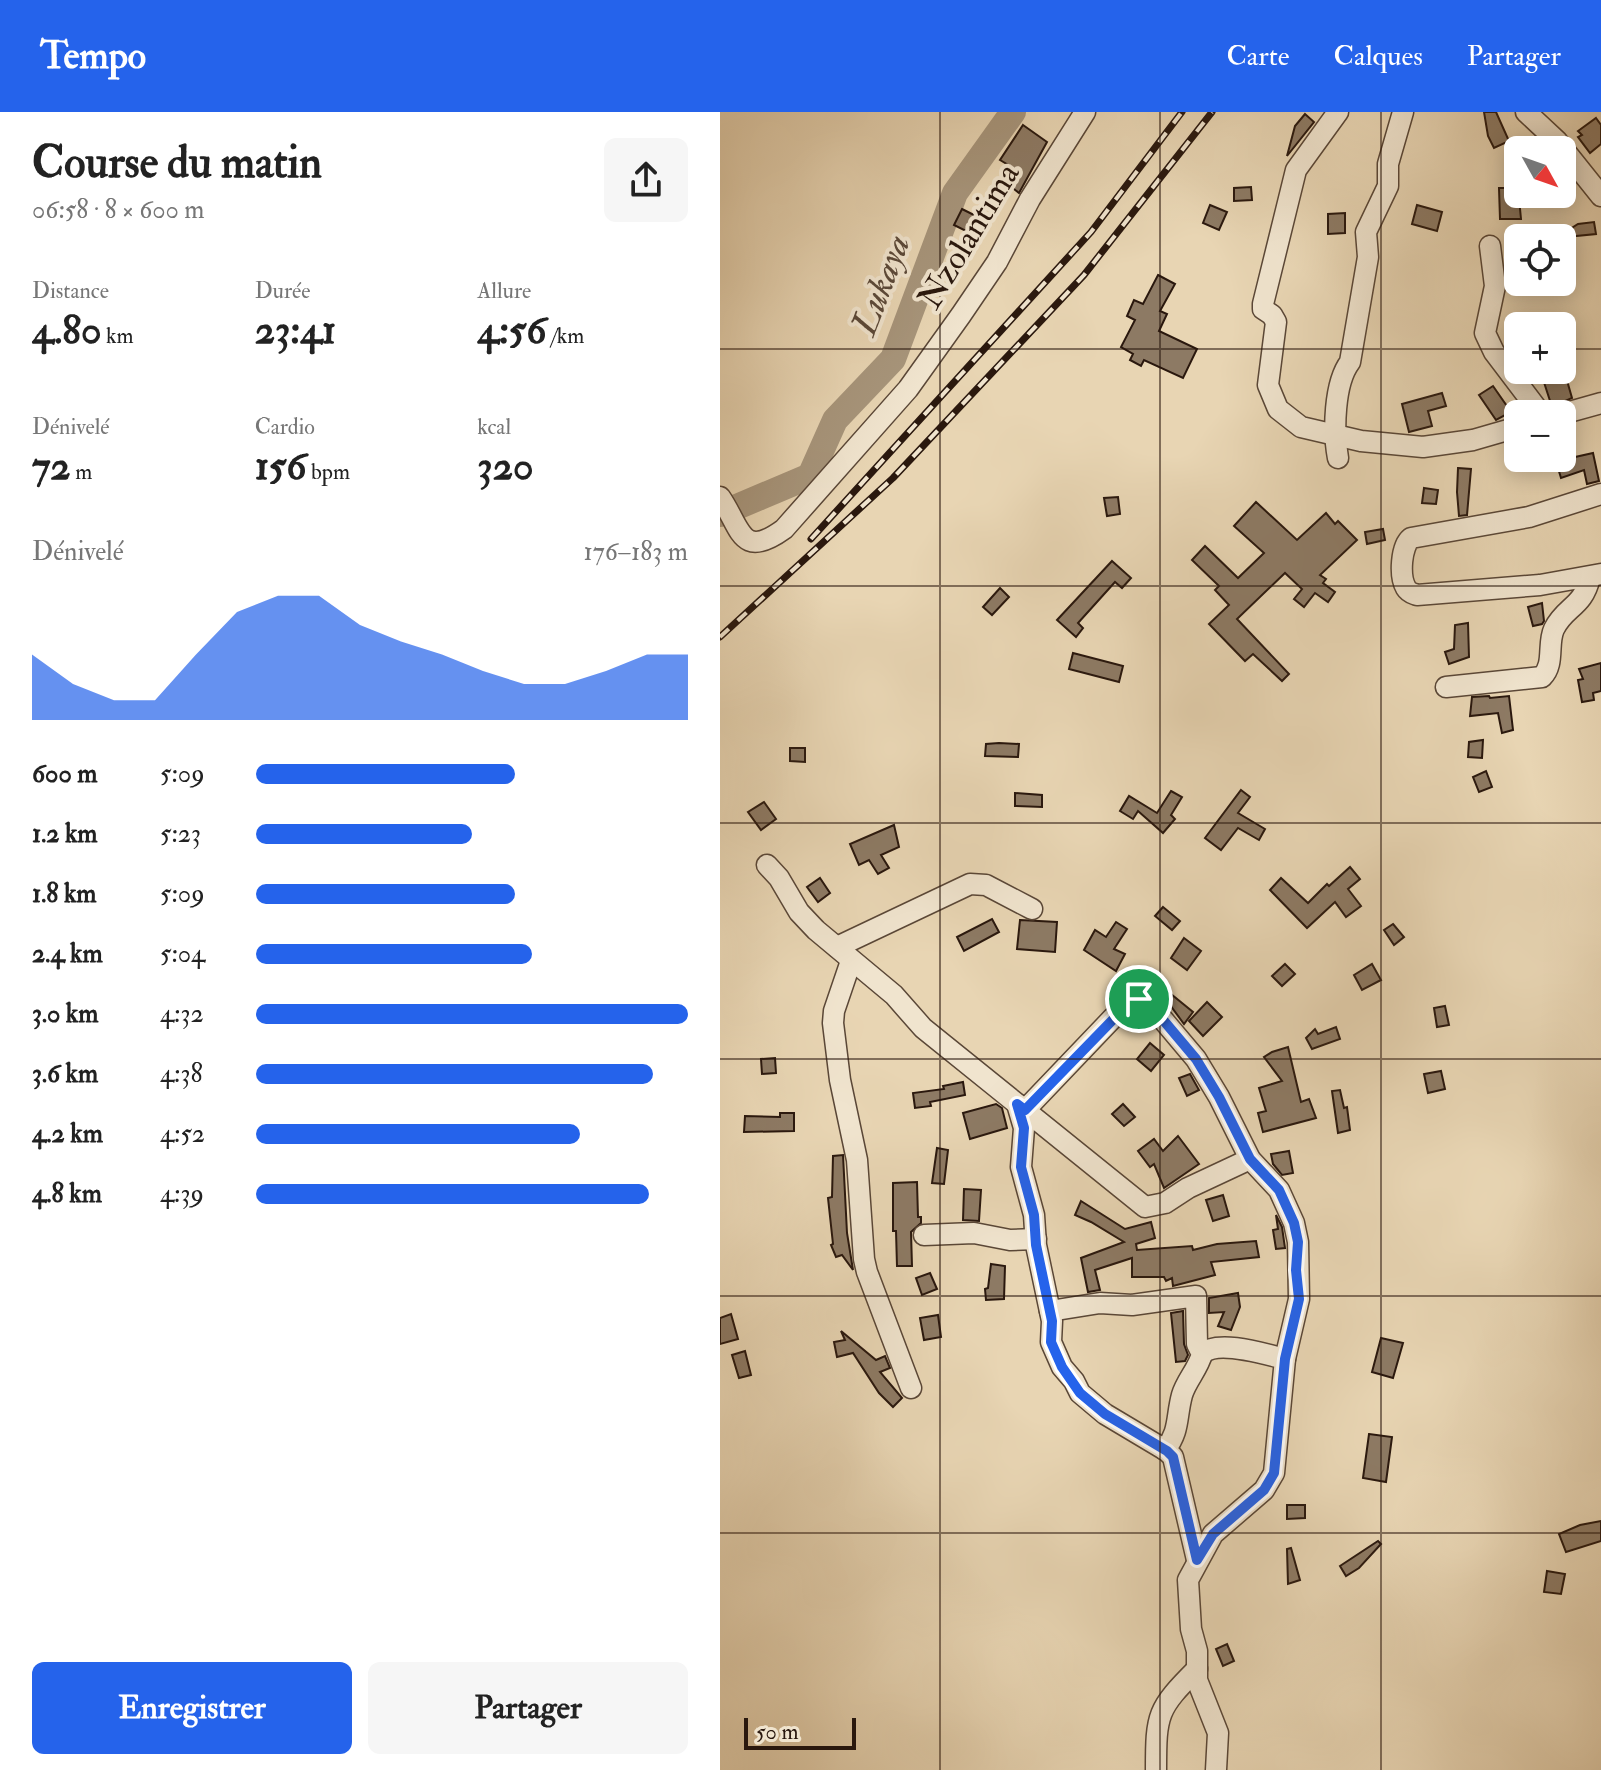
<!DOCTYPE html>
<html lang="fr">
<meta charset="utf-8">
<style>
body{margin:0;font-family:"IM FELL Double Pica",serif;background:#f6f6f6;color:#222;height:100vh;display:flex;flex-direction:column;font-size:30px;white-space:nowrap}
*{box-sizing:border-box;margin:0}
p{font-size:26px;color:#767676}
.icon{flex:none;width:44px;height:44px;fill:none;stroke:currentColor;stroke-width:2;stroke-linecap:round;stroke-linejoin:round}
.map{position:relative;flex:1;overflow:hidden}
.panel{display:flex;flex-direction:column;background:#fff;width:720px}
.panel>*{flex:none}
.needle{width:52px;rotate:130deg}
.fabs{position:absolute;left:784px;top:24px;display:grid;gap:16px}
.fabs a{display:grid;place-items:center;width:72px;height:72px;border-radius:12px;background:#fff;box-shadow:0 4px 20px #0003;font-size:40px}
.scale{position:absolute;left:24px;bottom:20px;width:112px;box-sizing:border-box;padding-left:8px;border:4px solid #2a180e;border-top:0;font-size:22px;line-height:28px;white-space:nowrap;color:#2a180e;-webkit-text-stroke:6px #f0e4ce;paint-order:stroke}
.pin{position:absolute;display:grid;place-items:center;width:68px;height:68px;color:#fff;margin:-34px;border:4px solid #fff;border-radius:50%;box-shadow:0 2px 8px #0007}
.round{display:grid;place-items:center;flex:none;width:84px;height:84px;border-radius:12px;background:#f6f6f6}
.summary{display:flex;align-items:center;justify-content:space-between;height:136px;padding:0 32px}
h1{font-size:44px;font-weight:700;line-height:60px}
.metrics{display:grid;grid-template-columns:repeat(3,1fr);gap:12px;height:136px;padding:8px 32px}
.metrics div{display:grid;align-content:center}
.metrics b{font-size:40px;font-weight:700}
.metrics small{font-size:22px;font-weight:400}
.metrics p{font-size:22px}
.chart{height:224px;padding:16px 32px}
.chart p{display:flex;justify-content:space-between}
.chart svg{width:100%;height:144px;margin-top:8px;fill:#2563eb;opacity:.7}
.cta{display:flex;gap:16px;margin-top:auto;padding:16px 32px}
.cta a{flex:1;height:92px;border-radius:12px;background:#2563eb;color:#fff;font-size:32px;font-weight:700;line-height:92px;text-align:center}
.cta a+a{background:#f6f6f6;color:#222}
ul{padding:0 32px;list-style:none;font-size:26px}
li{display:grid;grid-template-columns:128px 96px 1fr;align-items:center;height:60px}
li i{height:20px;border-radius:10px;background:#2563eb}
header{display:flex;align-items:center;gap:48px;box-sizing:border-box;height:112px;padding:0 40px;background:#2563eb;color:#fff}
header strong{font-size:38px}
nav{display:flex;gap:44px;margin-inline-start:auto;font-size:28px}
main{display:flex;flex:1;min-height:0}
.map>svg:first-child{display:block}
</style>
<header>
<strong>Tempo</strong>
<nav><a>Carte</a><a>Calques</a><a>Partager</a></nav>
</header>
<main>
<section class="panel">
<div class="summary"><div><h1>Course du matin</h1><p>06:58 · 8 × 600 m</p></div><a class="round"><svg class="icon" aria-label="share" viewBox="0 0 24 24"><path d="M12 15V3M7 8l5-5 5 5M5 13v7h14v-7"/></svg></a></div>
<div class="metrics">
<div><p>Distance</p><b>4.80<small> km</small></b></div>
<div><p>Durée</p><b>23:41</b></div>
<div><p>Allure</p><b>4:56<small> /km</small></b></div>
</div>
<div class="metrics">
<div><p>Dénivelé</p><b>72<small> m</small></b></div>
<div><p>Cardio</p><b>156<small> bpm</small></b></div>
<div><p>kcal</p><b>320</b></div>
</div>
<div class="chart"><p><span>Dénivelé</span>176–183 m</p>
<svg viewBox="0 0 160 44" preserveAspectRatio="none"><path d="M0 44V24L10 33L20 38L30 38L40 24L50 11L60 6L70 6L80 15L90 20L100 24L110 29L120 33L130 33L140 29L150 24L160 24V44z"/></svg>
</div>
<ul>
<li><b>600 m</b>5:09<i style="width:60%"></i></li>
<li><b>1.2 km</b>5:23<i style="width:50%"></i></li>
<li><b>1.8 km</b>5:09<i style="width:60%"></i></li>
<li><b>2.4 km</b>5:04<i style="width:64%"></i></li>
<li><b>3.0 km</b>4:32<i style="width:100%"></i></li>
<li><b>3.6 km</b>4:38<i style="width:92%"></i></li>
<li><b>4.2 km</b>4:52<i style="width:75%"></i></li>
<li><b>4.8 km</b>4:39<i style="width:91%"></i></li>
</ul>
<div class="cta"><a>Enregistrer</a><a>Partager</a></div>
</section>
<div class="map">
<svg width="881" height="1658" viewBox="0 0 881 1658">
<rect width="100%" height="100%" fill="#e8d5b3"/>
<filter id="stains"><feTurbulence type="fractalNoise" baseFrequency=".0025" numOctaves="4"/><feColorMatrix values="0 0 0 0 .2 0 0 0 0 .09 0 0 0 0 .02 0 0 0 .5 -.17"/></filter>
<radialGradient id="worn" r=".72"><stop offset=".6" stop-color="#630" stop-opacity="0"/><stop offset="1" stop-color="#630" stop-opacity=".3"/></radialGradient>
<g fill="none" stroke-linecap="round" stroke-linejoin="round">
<polyline stroke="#a7957b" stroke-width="26" points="0,402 90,364 115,308 173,247 235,81 293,0"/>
</g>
<g fill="#8d7a64" stroke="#2a180e" stroke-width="2">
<polygon points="764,0 776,0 789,29 774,36 768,24"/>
<polygon points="585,2 594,10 567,44 575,14"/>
<polygon points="876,6 881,13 881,32 870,41 858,25 862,23 858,19"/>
<polygon points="303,13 327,30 299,81 284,69 295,57 280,48"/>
<polygon points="531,75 532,88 514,89 514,76"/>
<polygon points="779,76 798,76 801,107 780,107"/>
<polygon points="490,93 507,100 499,118 483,111"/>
<polygon points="697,93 722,100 717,119 692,112"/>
<polygon points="242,97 258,105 250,121 234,113"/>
<polygon points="625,101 625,121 608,122 608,102"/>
<polygon points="874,110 876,122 836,126 858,112"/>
<polygon points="438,163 455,172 440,199 447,202 439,219 477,237 463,266 424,248 421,254 410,248 413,242 401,235 415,208 407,204 414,188 423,192"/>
<polygon points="820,258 844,258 852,286 832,295"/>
<polygon points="773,274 791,300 776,308 759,283"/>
<polygon points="722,281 726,294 708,299 712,314 689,320 682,292"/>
<polygon points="847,314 855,345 873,341 879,369 867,372 864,358 841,366 835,346 842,346 842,315"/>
<polygon points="738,356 751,357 747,403 739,404 737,380"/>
<polygon points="704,376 718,378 716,392 702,391"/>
<polygon points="398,385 400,402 387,404 384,386"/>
<polygon points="536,390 577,428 606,401 615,412 618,409 637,428 600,463 606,467 603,471 615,480 608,490 595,481 584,495 574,487 582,477 565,461 517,507 569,562 562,569 533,542 525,549 489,512 509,493 495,478 499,474 472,448 485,434 518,466 544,441 514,414"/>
<polygon points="663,417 665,428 647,432 645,420"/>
<polygon points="392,449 411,466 402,476 395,470 358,511 363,516 356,525 337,508"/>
<polygon points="280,476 289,485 272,503 263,495"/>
<polygon points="822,491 824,509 822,512 813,514 808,495"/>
<polygon points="748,511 749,545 729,552 725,540 734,537 735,513"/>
<polygon points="353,541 403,554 399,570 349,557"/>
<polygon points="881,551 881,579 873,581 874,588 862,590 858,568 863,567 859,557"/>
<polygon points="769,584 770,586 789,584 793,618 782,621 778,601 750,604 752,585"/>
<polygon points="763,628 762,646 748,645 749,630"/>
<polygon points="279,631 299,632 298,645 265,644 266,632"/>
<polygon points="70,636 85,636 85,650 70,649"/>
<polygon points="766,659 772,675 759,680 753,665"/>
<polygon points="521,678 530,685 518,701 545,717 539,728 518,716 501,738 485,726"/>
<polygon points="451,679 462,685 451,703 455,707 443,721 418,699 413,707 400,699 409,684 437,701"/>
<polygon points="295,681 322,683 322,695 295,694"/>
<polygon points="44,690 56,707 41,718 28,700"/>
<polygon points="174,713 179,735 161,743 169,756 158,762 149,748 139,753 130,732"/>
<polygon points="630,755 640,767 628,777 641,794 626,805 615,790 587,816 550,778 561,766 588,791 607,772 609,774"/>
<polygon points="100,766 110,781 98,790 87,775"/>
<polygon points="443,795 460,809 452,818 435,804"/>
<polygon points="272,807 279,820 244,839 237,825"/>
<polygon points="300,808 337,810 335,840 297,837"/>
<polygon points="396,810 407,817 394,837 405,842 396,859 364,838 375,818 386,825"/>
<polygon points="673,812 684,825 674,833 664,818"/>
<polygon points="464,826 481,839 467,858 451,846"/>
<polygon points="565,852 575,862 562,874 552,864"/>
<polygon points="652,852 661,868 642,878 634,863"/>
<polygon points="435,869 473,900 464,912 450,893 429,878"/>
<polygon points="487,890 502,905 483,924 469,909"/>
<polygon points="725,894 729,913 717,915 714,896"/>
<polygon points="616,915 620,927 592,937 586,926 595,917 598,922"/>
<polygon points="430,931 444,943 431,959 417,947"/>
<polygon points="568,935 581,990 589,987 596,1006 543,1020 538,1001 546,999 539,976 562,969 544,945 552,940"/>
<polygon points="55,946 56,961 42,962 41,947"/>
<polygon points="721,959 725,977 708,981 704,962"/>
<polygon points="470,962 479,978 467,984 459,966"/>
<polygon points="243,970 245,983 210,990 211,994 195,996 193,981 224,977 223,974"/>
<polygon points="620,978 624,996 627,995 630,1018 618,1021 612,979"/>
<polygon points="276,992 282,996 287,1016 250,1027 243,1001"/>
<polygon points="403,992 415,1005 404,1014 392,1002"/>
<polygon points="60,1001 74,1001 74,1019 24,1020 25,1004 60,1005"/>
<polygon points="458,1024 479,1052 444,1076 434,1052 430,1055 418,1039 434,1027 443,1039"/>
<polygon points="217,1036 228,1038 224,1072 212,1071"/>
<polygon points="569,1039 573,1061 562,1063 553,1052 551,1042"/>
<polygon points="123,1043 127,1121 133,1158 122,1143 116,1145 111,1133 113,1132 108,1086 112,1085 113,1044"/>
<polygon points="197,1070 198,1105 201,1105 201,1111 191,1120 192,1154 177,1154 176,1119 173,1119 173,1071"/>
<polygon points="244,1077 261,1078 259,1109 243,1108"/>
<polygon points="503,1083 509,1104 493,1109 486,1088"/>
<polygon points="361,1089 405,1117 431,1110 435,1126 416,1132 417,1138 472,1134 473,1138 497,1132 536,1129 539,1145 491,1150 495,1163 453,1174 452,1166 446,1169 444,1165 412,1165 412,1146 375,1158 380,1178 368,1180 361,1146 404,1130 371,1110 355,1103"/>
<polygon points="556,1103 562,1115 565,1136 556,1137 553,1118 558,1117"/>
<polygon points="271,1152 285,1154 284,1187 266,1188 265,1177 268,1176"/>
<polygon points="210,1161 217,1177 202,1183 196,1166"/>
<polygon points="518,1181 520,1195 511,1218 498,1214 504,1200 489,1201 489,1186"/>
<polygon points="463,1199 464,1232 468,1243 465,1249 456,1250 451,1201"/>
<polygon points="11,1202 18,1227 0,1232 0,1206"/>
<polygon points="218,1203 221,1225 204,1228 200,1206"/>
<polygon points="121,1219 156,1248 165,1244 170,1256 160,1260 182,1286 173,1295 159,1281 133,1241 117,1245 114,1230 125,1228"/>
<polygon points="661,1226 683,1231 673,1266 652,1260"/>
<polygon points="25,1239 31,1263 19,1266 12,1243"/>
<polygon points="649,1322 672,1325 666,1370 643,1366"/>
<polygon points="567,1393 585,1393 585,1406 567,1407"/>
<polygon points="881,1409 881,1429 846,1440 839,1422 860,1413"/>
<polygon points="658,1429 661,1432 639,1456 626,1464 620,1454"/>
<polygon points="571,1436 580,1468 568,1472 567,1437"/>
<polygon points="827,1459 845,1462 841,1482 824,1480"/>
<polygon points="507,1532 514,1549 503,1554 496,1537"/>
</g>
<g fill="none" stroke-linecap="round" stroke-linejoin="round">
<g stroke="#5a4737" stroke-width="23">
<g id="minor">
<polyline points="618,0 576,58 543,192 543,197 552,203 556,210 548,273 558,297 581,315 641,329 703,335 753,328 798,315"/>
<polyline points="806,0 837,29 881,84"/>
<polyline points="770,134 775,174 765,221 774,240 821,302"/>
<polyline points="842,302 881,291"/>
<path d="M618,346C613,320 614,271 630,250L648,145L646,120L668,74V52L683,0"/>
<path d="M881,382L809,405L691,426C681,434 679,464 686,476C689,481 692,481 697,483L820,473L881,462"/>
<path d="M0,385C21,415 20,449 64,417L188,277L241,203L277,150L310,87L365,0"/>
<path d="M726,575L822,565C835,552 827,532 834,517C845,494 863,496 870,465"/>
<polyline points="47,753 59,766 79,800 96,818 174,883 203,916 425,1095 445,1091 468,1076 530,1047"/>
<polyline points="117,835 250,772 266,773 312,797"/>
<polyline points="131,849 114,899 113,911 120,968 137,1048 144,1147 147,1160 191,1276"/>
<polyline points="297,992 304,1016 301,1055 314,1103 316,1133 332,1209 331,1230 342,1255 354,1269 360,1281 385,1302 447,1339 453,1345 477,1448"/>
<polyline points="305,998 409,889 419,887 439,903 476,947 499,985 530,1047 559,1078 574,1111 578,1130 579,1187 565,1247 554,1361 544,1378 493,1422 468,1468 471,1517 477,1539 477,1568 498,1621 496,1658"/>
<polyline points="204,1123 254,1121 290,1128 316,1127"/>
<path d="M330,1199L380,1191L412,1193L476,1184L477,1232L482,1242C478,1257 466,1269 462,1283C456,1305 460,1319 445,1338"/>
<path d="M482,1242C497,1227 545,1242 565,1247"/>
<path d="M436,1658C436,1602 437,1597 477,1557"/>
</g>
</g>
<use href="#minor" stroke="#f0e4ce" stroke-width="20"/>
<g stroke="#2a180e" stroke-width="7">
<g id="rail">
<polyline points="91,427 371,120 462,0"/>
<polyline points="0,525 173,366 364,163 492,0"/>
</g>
</g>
<use href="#rail" stroke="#f0e4ce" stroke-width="4" stroke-dasharray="12" stroke-linecap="butt"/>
</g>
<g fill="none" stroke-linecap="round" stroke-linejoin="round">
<g stroke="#fff" stroke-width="16">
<polygon id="route" points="413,887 425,890 439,903 476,947 499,985 530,1047 559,1078 574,1111 578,1130 576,1158 579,1187 565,1247 554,1361 544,1378 493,1422 477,1448 453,1345 447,1339 385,1302 360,1281 342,1255 331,1230 332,1209 316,1133 314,1103 301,1055 304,1016 297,992 305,998"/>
</g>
<use href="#route" stroke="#2563eb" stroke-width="10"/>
</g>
<path fill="none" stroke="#2a180e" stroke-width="2" stroke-opacity="0.55" d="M220,0V1658M440,0V1658M661,0V1658M0,237H798M842,237H881M0,474H881M0,711H881M0,947H881M0,1184H881M0,1421H881"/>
<g text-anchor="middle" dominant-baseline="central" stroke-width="8" stroke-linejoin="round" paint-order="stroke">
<g font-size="34" fill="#2a180e" stroke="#f0e4ce">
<text transform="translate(249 124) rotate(-59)">Nzolantima</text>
</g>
<g font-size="36" font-style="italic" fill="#5c4a3a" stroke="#f0e4ce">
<text transform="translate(161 173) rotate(-69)">Lukaya</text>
</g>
</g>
<rect width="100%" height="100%" filter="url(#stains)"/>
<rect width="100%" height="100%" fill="url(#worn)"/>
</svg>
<div class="fabs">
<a><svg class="needle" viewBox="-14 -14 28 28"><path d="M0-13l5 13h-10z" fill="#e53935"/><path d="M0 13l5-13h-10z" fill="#767676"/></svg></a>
<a><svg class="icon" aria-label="locate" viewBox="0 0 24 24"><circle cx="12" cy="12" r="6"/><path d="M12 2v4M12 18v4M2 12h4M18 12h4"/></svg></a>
<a>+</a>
<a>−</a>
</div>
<div class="scale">50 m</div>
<div class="pin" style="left:419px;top:887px;background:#1e9e55"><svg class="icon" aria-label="arrive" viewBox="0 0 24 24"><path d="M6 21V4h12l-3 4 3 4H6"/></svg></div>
</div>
</main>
